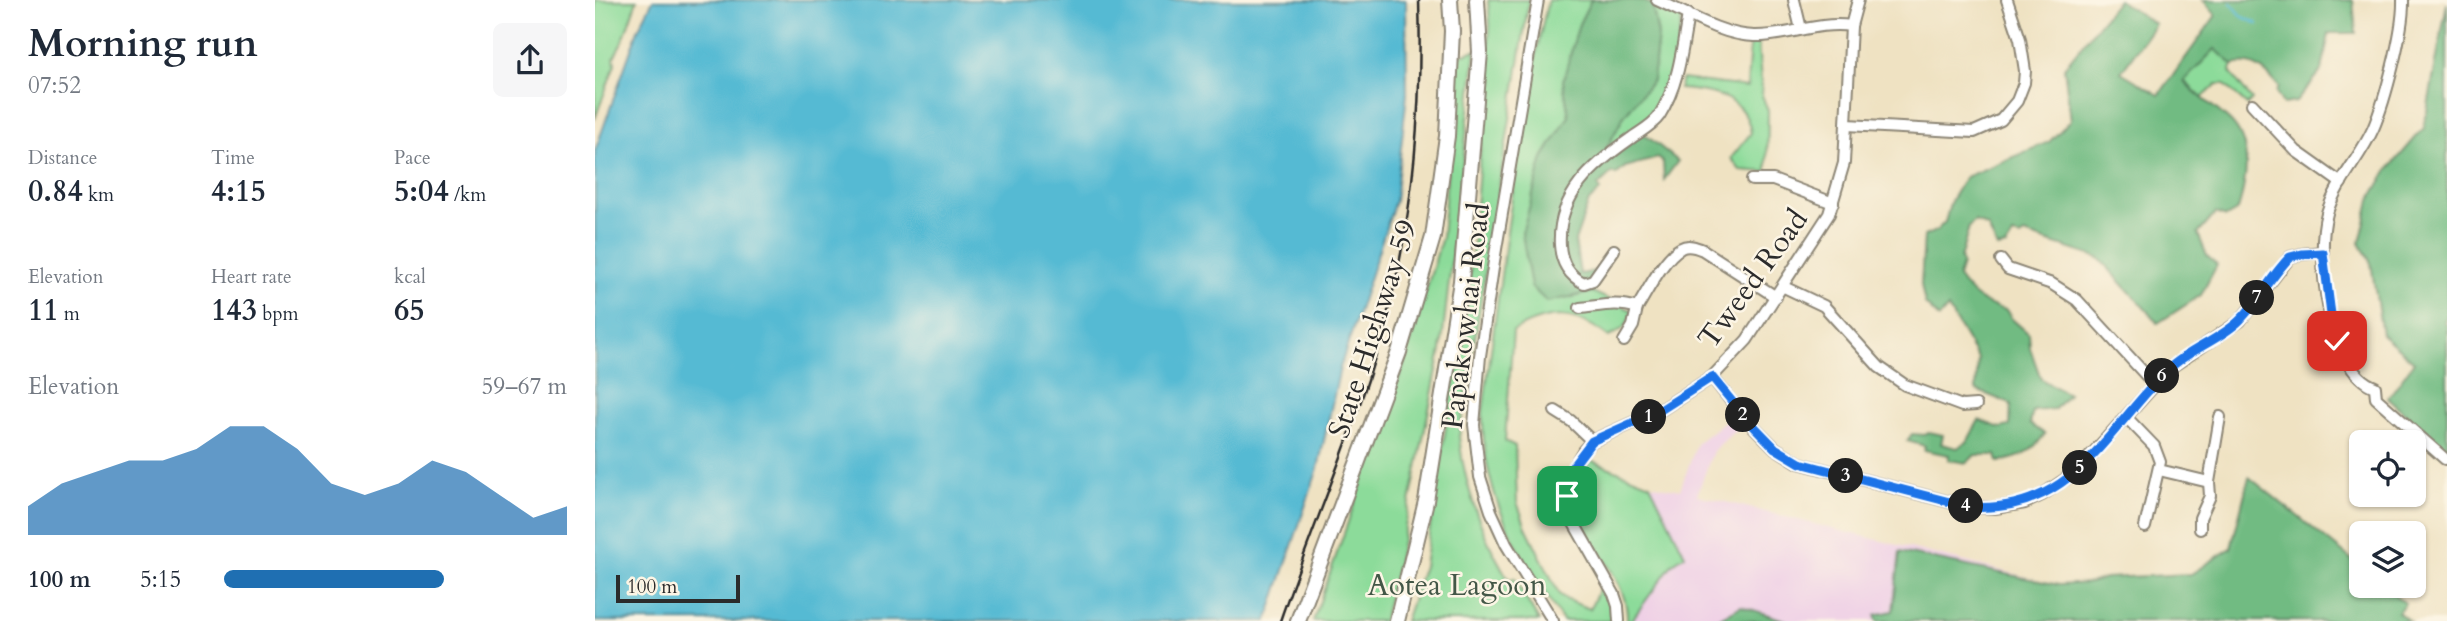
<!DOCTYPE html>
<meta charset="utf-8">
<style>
body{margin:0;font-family:Cardo,serif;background:#f6f6f7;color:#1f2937;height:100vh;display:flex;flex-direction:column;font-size:26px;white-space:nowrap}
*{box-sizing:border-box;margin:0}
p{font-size:23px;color:#747a83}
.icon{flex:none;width:38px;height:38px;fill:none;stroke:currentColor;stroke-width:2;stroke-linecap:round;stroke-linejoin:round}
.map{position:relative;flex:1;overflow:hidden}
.drawer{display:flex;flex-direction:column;background:#fff;width:595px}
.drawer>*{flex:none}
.buttons{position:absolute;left:1754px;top:430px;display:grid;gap:14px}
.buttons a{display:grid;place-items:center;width:77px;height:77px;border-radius:10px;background:#fff;box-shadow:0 2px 5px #0004;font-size:35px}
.scale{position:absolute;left:21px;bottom:18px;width:124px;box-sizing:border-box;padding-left:7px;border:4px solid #2b2b2b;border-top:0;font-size:19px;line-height:24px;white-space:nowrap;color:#2b2b2b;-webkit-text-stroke:5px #fcf5e5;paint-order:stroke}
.pin{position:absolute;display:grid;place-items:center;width:60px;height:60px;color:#fff;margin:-30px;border-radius:14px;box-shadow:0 4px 10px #0006}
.km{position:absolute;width:35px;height:35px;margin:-18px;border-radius:50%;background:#222;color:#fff;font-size:19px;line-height:35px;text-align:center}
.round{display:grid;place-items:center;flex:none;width:74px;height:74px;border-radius:10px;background:#f6f6f7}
.head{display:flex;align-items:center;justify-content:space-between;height:119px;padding:0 28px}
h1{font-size:38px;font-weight:600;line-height:52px}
.metrics{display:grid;grid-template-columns:repeat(3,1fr);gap:10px;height:119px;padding:7px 28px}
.metrics div{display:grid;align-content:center}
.metrics b{font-size:30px;font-weight:600}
.metrics small{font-size:19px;font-weight:400}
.metrics p{font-size:19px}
.chart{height:196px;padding:14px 28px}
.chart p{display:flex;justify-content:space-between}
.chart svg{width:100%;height:126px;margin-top:7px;fill:#1f6fb2;opacity:.7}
ul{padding:0 28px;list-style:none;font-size:23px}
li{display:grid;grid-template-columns:112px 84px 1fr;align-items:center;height:52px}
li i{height:18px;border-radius:9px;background:#1f6fb2}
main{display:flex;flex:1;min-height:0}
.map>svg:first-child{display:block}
</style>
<main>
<section class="drawer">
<div class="head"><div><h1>Morning run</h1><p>07:52</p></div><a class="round"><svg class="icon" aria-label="share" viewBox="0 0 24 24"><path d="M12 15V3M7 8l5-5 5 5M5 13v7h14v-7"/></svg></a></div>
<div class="metrics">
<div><p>Distance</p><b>0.84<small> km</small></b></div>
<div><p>Time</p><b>4:15</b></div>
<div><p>Pace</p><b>5:04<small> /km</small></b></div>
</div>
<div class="metrics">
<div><p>Elevation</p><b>11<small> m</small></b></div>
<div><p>Heart rate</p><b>143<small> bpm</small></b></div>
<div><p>kcal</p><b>65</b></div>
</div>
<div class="chart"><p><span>Elevation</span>59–67 m</p>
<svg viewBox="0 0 160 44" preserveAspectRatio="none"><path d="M0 44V34L10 26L20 22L30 18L40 18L50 14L60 6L70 6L80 14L90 26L100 30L110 26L120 18L130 22L140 30L150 38L160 34V44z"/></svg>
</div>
<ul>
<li><b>100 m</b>5:15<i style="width:64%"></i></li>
</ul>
</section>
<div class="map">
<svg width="1852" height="621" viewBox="0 0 1852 621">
<rect width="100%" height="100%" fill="#fcf5e5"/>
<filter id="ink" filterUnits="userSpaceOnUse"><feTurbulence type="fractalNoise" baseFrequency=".0143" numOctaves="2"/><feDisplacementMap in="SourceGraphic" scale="14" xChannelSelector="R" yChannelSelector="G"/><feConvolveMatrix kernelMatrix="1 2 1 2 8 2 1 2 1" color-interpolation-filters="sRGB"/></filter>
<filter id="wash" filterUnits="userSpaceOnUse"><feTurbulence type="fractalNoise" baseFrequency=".00686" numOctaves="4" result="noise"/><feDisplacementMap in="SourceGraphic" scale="28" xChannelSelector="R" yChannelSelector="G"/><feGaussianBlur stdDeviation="1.57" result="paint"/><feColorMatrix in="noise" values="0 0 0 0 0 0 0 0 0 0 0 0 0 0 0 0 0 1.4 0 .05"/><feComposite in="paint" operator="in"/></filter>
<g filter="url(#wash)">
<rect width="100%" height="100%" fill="#efe2c2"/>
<polygon fill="#efd0e6" points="1139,414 1147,424 1118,451 1102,495 1464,585 1465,621 1036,621 1078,563 1090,555 1055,484 1085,490 1102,443"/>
<g fill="#8cdb9a" stroke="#5c8362" stroke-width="2">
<polygon points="0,0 42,0 28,40 19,57 20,64 0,119"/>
<path d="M893,0H934L864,437C870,490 886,535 914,580L919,578L944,621H810L829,566L877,260L895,25Z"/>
<path d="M953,0H996L984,24L968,81L974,116L948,158L971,299L998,292L1038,311L1030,327L1014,337C981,311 955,310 918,331L910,441L920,446L922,502L931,527L964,594L972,600L995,609L1006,585L1015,605L1016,621H968C923,554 885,493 888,410C907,273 922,134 953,0Z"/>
<polygon points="1057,4 1087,18 1078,76 1060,115 1010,151 1029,116 1058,80 1063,35"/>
<path d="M1155,42H1163L1167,95L1173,111L1172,172L1145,170L1136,158L1156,133C1151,96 1116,91 1084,89L1087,79L1152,87Z"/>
<polygon points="1620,48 1638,65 1635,72 1657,100 1652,105 1629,84 1622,84 1607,98 1589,81"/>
<polygon points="881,50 846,350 802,566 788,621 718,621 810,361 847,237 862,56"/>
<path d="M990,458L1055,484L1090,555L1078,563L1036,621H1032C1036,564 949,517 990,458Z"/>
</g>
<g fill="#71bb82" stroke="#4e7356" stroke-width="2">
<polygon points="996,0 1045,0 1057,4 1063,35 1058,80 1029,116 1010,151 1015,157 1048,133 1083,161 1069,180 1068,162 1063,158 1030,167 1021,175 1017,173 1003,186 1005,191 994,201 980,241 985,274 1002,271 998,292 952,302 936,287 927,233 948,158 974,116 968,81 984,24"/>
<path d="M1523,0L1560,24L1526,72L1564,95L1621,15L1608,0H1758L1761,33H1734L1727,70L1701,102L1688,104L1681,92L1684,87C1672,72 1658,59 1638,65L1620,49L1589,81C1602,96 1620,107 1635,121C1659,144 1651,182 1643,210L1631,217L1621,213L1603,234L1612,256L1622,265L1606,295L1563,323L1504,258L1429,234L1425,237L1418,235L1411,246L1402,248L1393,227L1380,221L1374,227L1365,259L1367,264L1363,277C1376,296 1389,305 1411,310L1417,319L1434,334L1435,348L1446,379L1473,394L1460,409L1438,411L1435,424L1450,434C1436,453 1426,458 1403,462L1401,455H1380L1372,463L1353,460L1354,455L1329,450L1330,446L1312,441L1317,434L1330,435L1334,432L1348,435L1346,444L1362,448L1372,442L1384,420L1405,428L1415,426L1416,404L1381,390L1383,359L1353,308L1344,318L1330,304L1326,285L1329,236L1341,231L1350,222L1356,201L1370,177L1454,142L1476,120L1469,68Z"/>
<polygon points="1852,3 1852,316 1849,322 1852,326 1852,451 1793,398 1819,362 1787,334 1776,263 1765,243 1775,200 1792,171 1829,128"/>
<polygon points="1654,477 1766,567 1766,586 1789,586 1810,603 1803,612 1814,621 1282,621 1280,615 1298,611 1305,552 1464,585 1495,583 1510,578 1596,574 1636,548"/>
<polygon points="1146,606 1192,621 1120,621"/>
</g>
<polygon fill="#54bad3" stroke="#40727f" stroke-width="2" points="58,0 811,0 812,94 800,201 745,368 723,468 672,621 0,621 0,151 43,30"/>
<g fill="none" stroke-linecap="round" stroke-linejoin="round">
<polyline stroke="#54bad3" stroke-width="2.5" points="1636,3 1648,17 1663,24"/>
</g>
</g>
<g filter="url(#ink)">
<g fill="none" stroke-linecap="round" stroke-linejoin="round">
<g stroke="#8d8676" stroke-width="14">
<g id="minor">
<polyline points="943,0 899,261 885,356 879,425 885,477 896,511 911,544 958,621"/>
<path d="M1062,0C1091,13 1126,35 1159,36C1192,37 1221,21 1256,26"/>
<polyline points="1199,0 1206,29"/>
<path d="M1808,0C1809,30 1790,101 1778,129C1765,158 1741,182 1732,213C1720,255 1733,371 1780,387L1781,398L1850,459"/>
<polyline points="1657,104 1701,151 1746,183"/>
<polyline points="1252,125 1379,132 1406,120 1422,101 1429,83 1430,71 1425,39 1412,0"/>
<polyline points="1157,180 1178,180 1238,203"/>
<path d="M1019,250L998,280L989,283C974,276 966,262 965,245C962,195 998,165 1035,139C1044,132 1057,126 1064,116C1084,84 1087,50 1093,14"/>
<polyline points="1406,260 1413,269 1457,284 1482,300 1560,385"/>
<polyline points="1189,287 1229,306 1284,367 1310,385 1367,406 1381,405"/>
<path d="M985,308C1005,306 1023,301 1042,308C1052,292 1069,257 1086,248C1093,244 1101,247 1108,250L1181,297"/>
<polyline points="1029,341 1038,326 1042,308"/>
<polyline points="1117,377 1148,416 1180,448 1204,463 1374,507 1400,508 1430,503 1447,495 1481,472 1575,368 1645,321 1695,257 1707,254 1728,252"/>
<polyline points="960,411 976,421 997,441"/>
<polyline points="1532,418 1559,446 1565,462 1550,527"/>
<polyline points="1564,470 1614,482"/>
<polyline points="1605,529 1605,518 1615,496 1614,482 1625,417"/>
<polyline points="1024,621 1023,606 1019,594 976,518 973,496 974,475 988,451 997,441 1064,411 1117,377 1152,340 1234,214 1249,163 1256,26 1263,0"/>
</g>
</g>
<g stroke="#8d8676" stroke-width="18">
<g id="major">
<polyline points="703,621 804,352 838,237 852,136 857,31 855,0"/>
<polyline points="802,621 831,501 866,281 885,52 882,0"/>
</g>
</g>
<use href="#minor" stroke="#fff" stroke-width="10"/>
<use href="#major" stroke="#fff" stroke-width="14"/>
<path stroke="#2b2b2b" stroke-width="2.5" d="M685,621C722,514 769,410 796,300C820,202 827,101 824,0"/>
</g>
</g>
<g fill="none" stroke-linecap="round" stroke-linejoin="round" filter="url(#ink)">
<g stroke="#fff" stroke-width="14">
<path id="route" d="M972,496L974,475L978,466L997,441L1064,411L1117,377L1149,416L1180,448L1205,463L1374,507C1478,515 1511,429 1575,368C1595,349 1625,340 1645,320C1664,301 1676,276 1695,257L1707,254L1728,253L1737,322L1742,341"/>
</g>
<use href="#route" stroke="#1a73e8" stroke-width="9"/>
</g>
<g text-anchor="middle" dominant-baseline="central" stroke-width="5" stroke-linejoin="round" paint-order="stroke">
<g font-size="30" fill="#2b2b2b" stroke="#fcf5e5">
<text transform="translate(1158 279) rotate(-54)">Tweed Road</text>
<text transform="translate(871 316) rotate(-83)">Papakowhai Road</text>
<text transform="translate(778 329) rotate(-72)">State Highway 59</text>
</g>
<g font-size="30" fill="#435747" stroke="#fcf5e5">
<text x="862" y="585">Aotea Lagoon</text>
</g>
</g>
</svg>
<div class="buttons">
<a><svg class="icon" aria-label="locate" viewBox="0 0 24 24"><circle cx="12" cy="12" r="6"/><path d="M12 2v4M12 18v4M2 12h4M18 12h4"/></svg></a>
<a><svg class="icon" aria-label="layers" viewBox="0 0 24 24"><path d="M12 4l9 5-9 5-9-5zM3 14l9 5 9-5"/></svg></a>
</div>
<div class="scale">100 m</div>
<div class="pin" style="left:972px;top:496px;background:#1e9e55"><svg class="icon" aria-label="arrive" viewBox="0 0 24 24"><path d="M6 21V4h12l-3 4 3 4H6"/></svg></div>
<div class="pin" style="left:1742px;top:341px;background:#d93025"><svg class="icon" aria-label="check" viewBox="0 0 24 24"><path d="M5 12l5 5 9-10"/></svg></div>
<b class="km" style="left:1054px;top:417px">1</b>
<b class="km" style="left:1148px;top:415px">2</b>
<b class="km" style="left:1251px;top:476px">3</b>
<b class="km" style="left:1371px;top:506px">4</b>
<b class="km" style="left:1485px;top:468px">5</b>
<b class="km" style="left:1567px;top:376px">6</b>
<b class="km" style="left:1662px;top:298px">7</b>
</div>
</main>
